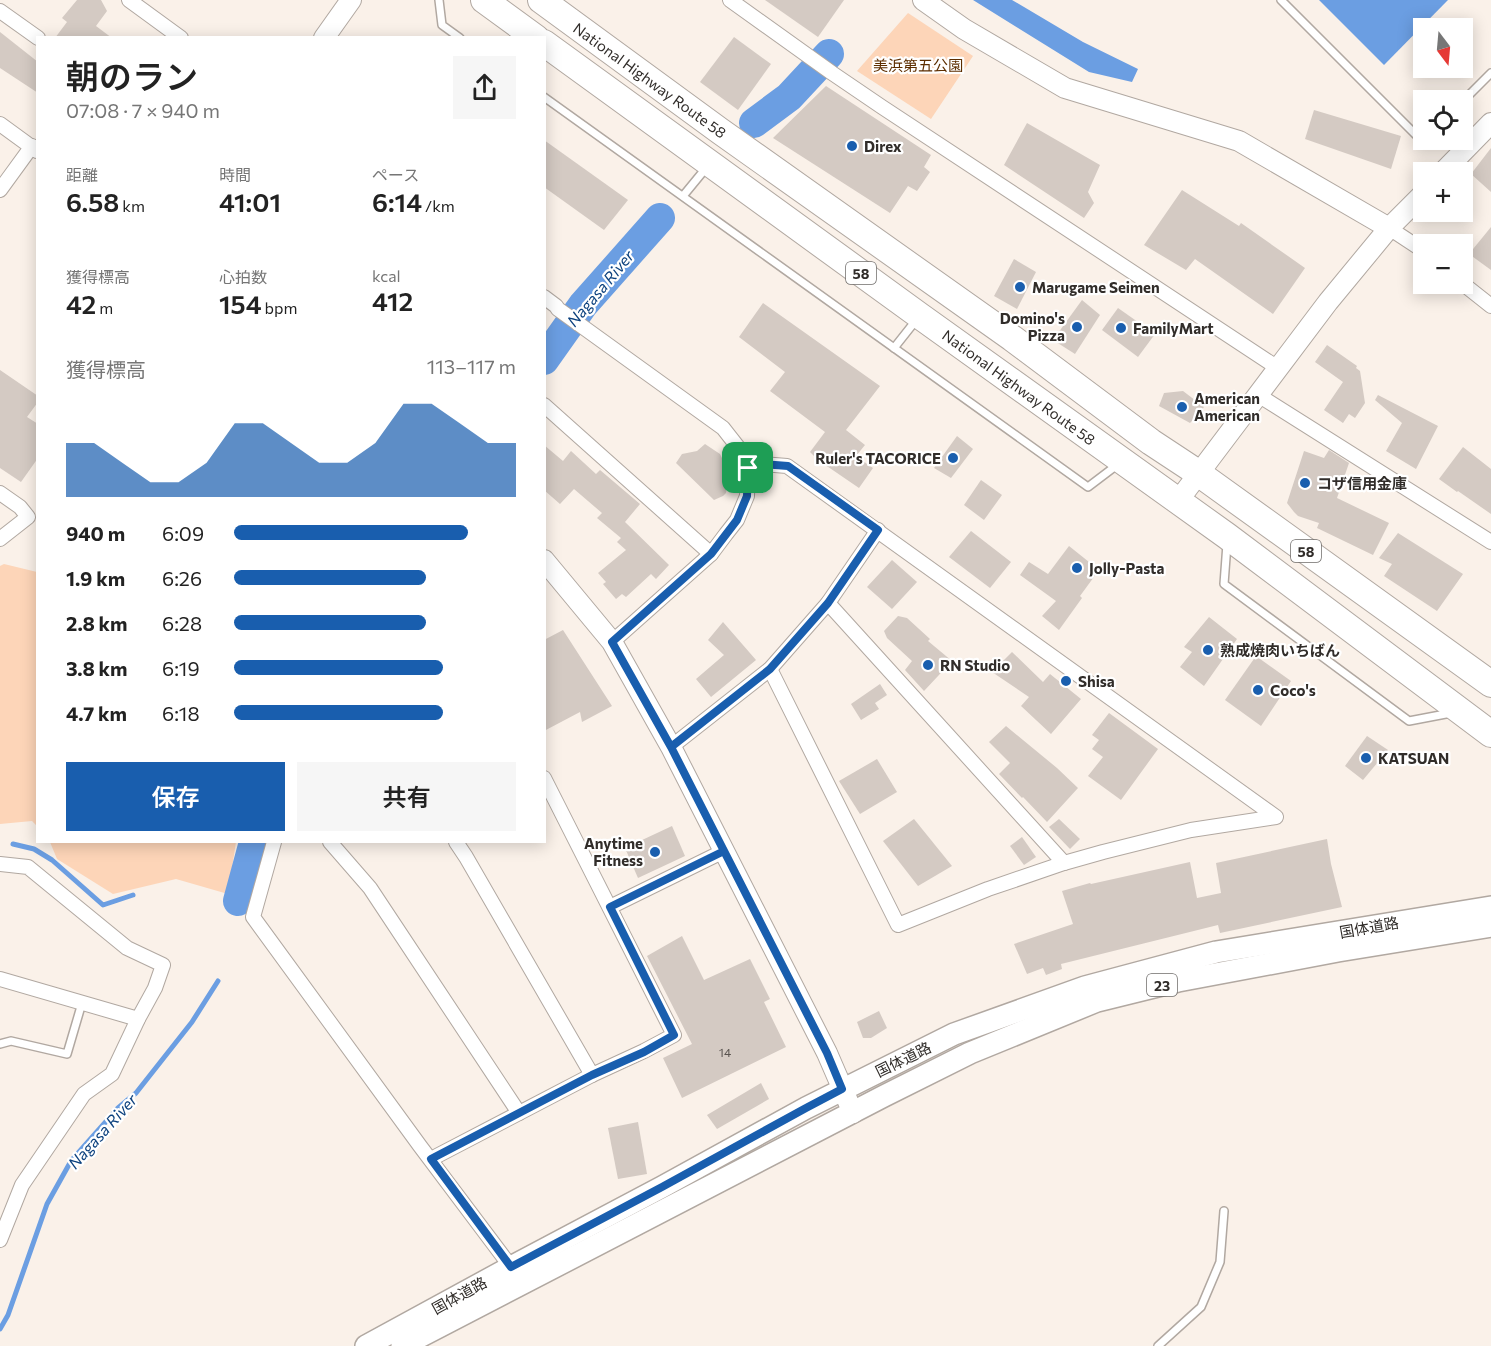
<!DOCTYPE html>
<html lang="ja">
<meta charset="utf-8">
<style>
body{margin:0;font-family:Commissioner,"Noto Sans JP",sans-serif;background:#f6f6f6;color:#222;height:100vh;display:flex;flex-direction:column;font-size:22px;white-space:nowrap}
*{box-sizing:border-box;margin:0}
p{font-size:20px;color:#767676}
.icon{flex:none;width:33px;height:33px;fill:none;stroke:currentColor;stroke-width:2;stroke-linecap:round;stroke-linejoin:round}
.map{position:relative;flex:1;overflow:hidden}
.drawer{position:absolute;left:36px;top:36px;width:510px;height:807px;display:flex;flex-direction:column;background:#fff;border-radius:0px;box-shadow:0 3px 15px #0003}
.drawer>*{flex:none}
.needle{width:39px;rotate:164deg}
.controls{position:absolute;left:1413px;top:18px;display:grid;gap:12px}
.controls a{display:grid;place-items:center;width:60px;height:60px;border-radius:0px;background:#fff;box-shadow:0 3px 15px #0003;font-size:30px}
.pin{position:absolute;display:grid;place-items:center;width:51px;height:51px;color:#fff;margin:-26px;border-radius:12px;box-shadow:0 3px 9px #0006}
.round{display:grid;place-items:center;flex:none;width:63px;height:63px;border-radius:0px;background:#f6f6f6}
.headline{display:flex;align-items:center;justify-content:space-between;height:102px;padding:0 30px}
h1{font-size:33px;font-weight:600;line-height:45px}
.stats{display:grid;grid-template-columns:repeat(3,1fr);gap:9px;height:102px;padding:6px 30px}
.stats div{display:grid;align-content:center}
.stats b{font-size:26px;font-weight:600}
.stats small{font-size:16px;font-weight:400}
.stats p{font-size:16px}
.chart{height:168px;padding:12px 30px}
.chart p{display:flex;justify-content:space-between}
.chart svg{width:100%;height:108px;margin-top:6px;fill:#195eae;opacity:.7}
.button{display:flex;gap:12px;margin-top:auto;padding:12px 30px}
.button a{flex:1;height:69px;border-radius:0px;background:#195eae;color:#fff;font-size:24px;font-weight:600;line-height:69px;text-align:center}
.button a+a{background:#f6f6f6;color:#222}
ul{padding:0 30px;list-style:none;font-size:20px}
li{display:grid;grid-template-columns:96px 72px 1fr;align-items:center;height:45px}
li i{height:15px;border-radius:8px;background:#195eae}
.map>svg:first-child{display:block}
</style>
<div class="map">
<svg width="1491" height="1346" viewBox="0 0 1491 1346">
<rect width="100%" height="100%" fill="#faf1e9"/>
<g fill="#fdd5b8">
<polygon points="908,13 973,56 931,119 857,71"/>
<polygon points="4,564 37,572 37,826 32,821 0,824 0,566"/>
<polygon points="50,842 236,842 228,894 176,879 113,894 57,859"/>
</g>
<g fill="#6b9ee2">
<polygon points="973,0 1012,0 1083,42 1138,69 1132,82 1089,72"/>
<polygon points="1319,0 1448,0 1384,65"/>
</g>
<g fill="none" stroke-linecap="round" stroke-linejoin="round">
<g stroke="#6b9ee2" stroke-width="5">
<polyline points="13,844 34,849 52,860 103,905 133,895"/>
<polyline points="0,1329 8,1315 47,1204 71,1161 118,1108 136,1093 192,1022 218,981"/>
</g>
<g stroke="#6b9ee2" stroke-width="30">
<polyline points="754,123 789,97 829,54"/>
<polyline points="544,360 583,305 660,218"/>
<polyline points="238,901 254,842"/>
</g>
</g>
<g fill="#d4cac3">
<polygon points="77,0 101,0 107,11 96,26 112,38 55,38 67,22 62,18"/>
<polygon points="765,0 844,0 818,37"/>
<polygon points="0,32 38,62 38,93 0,68"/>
<polygon points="734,37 771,64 738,110 700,82"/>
<polygon points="826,86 931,155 924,167 930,172 917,191 908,186 890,213 773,138"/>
<polygon points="1314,110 1401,136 1391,169 1305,139"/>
<polygon points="1027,123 1100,165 1088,192 1094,203 1084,218 1004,165"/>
<polygon points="544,140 628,200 604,230 544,187"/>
<polygon points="1491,148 1491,192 1471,174"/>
<polygon points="1182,190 1239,226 1241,223 1305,268 1273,314 1195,259 1186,270 1144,245"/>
<polygon points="1491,227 1491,270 1469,254"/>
<polygon points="1014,259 1036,272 1017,309 994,296"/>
<polygon points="1082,300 1100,315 1075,354 1053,340"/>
<polygon points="763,303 880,386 846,430 865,445 856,456 873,468 859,488 818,460 810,452 825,432 770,391 785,372 739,337"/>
<polygon points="1118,308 1155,334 1138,357 1102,330"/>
<polygon points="1327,345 1357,366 1356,368 1360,371 1365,403 1355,418 1349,414 1343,423 1324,410 1343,382 1315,362"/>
<polygon points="0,370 38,396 38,402 27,417 38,424 38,458 21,482 0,468"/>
<polygon points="1183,391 1204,407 1190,423 1159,406 1164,393"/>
<polygon points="1378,395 1438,426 1416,469 1386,451 1402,423 1375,400"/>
<polygon points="957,436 973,449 951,478 934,468"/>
<polygon points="705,444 720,454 727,468 728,481 726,493 723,496 714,500 676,463 682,454 697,451"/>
<polygon points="544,445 563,461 571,451 596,474 600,470 640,504 625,522 669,565 656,579 651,574 626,597 622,594 616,599 603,584 606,582 598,573 626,550 617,542 621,538 597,518 602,513 574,489 560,504 544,490"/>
<polygon points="1463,447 1491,469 1491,514 1458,491 1457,492 1439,479"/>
<polygon points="1329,450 1349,463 1337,498 1389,523 1373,555 1317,528 1319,523 1298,516 1294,512 1287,503 1304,451 1324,458"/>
<polygon points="981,480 1002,495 984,520 964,505"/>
<polygon points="971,531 1011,562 990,588 949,557"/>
<polygon points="1398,533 1463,574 1437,611 1384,576 1392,564 1379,558"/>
<polygon points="1069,546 1099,570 1080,596 1082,598 1059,630 1042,616 1056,601 1020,575 1029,562 1048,574"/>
<polygon points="892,560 917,582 892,609 867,587"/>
<polygon points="898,616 907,618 930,639 928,641 952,661 924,691 905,670 912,661 887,638 884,631"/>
<polygon points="1209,617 1237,639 1204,686 1180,667 1192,652 1184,647"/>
<polygon points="723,622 756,660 711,697 696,679 724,655 708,640"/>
<polygon points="563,630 612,706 582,722 580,712 544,731 544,640"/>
<polygon points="1012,652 1043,682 1050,674 1081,699 1051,734 1021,706 1029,697 992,672"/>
<polygon points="1256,656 1291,681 1261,726 1225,700"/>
<polygon points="880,684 887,695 875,703 879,709 861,720 851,704"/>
<polygon points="1109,713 1158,749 1121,800 1088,776 1103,757 1092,749 1099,740 1092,735"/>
<polygon points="1006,726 1057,768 1078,788 1047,822 1023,797 1022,798 999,774 1010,763 989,742"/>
<polygon points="1367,736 1388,750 1363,780 1345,766"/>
<polygon points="877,759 897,792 860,814 839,781"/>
<polygon points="914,819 952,866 918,886 883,841"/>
<polygon points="1059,819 1080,839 1070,849 1049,827"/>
<polygon points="672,826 685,856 638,878 625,848"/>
<polygon points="1022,837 1036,857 1024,865 1010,846"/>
<polygon points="1327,839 1331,864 1342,907 1220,933 1218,925 1061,964 1062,969 1046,975 1043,968 1027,974 1014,944 1073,924 1062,891 1090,883 1091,884 1190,862 1197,898 1221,893 1216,863"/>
<polygon points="682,936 704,980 750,959 770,999 764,1002 786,1047 682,1098 663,1058 692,1044 647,956"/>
<polygon points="879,1011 887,1028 871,1038 863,1038 857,1022"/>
<polygon points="761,1083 769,1099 717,1129 707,1115"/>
<polygon points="638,1122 647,1174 618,1179 608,1128"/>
</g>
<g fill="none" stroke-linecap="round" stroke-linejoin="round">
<g stroke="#b1a8a1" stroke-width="10">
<g id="lane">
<polyline points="439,0 442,25 460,38"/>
<polyline points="1281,0 1423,142 1425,140"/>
<polyline points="544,97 1088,487 1117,465"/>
<polyline points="1462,102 1491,73"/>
<polyline points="683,196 706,168"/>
<polyline points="894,348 917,319"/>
<polyline points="1227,544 1224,584 1409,721 1451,713"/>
<polyline points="0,1044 11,1041 67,1054 82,1003"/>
<polyline points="1158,1346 1201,1307 1220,1262 1224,1211"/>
</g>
</g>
<g stroke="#b1a8a1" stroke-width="16">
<g id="street">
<polyline points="129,0 181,38"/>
<polyline points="730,0 832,73 882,107 1278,368"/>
<polyline points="0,11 38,38"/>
<polyline points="0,124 37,151"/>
<polyline points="0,190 32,146"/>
<polyline points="1389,228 1424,251"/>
<polyline points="1462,283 1491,306"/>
<polyline points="544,297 556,306 558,309 723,428 741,451 748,468 762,464 787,466 1276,817 1191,830 1103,852 1064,863 988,889 898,925 770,669"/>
<polyline points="1258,395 1491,542"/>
<polyline points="544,405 711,554"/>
<polyline points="0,493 20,507 28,517 0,539"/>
<polyline points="828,603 1064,863"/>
<polyline points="612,642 711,554 726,534 737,520 747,496 748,468"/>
<polyline points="671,747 770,669 828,603 878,530"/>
<polyline points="274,842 253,917 420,1146 511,1267"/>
<polyline points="330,842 370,888 519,1113"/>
<polyline points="456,842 466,857 592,1075"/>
<polyline points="0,864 28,867 127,948 163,965 155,988 138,1019 112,1074 84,1094 22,1185 0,1240"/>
<polyline points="610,907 724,851"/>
<polyline points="0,979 138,1019"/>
<polyline points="431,1159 592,1075 644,1051 674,1035 544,778"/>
</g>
</g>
<g stroke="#b1a8a1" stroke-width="22">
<g id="secondary">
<polyline points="923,0 964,29 1065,88 1239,141 1389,228"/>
<polyline points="324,38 351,0"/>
<polyline points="1443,172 1491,123"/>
<polyline points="1178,501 1328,302 1389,228 1424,193"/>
<polyline points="544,560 612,642 671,747 827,1053 853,1113"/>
</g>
</g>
<g stroke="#b1a8a1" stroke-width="24">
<g id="primary">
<polyline points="366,1346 511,1267 662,1187 806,1108 954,1034 1085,987 1216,952 1491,907"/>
<polyline points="402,1346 884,1096 970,1053 1097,1001 1178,981 1338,951 1491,926"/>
</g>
</g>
<g stroke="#b1a8a1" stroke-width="28">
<g id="highway">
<polyline points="484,0 536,38"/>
<polyline points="541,0 720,131 1012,338 1151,442 1198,473 1491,684"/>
<polyline points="544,43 920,316 1227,536 1491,734"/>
</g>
</g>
<use href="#lane" stroke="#fff" stroke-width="7"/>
<use href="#street" stroke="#fff" stroke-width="14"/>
<use href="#secondary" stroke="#fff" stroke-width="20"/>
<use href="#primary" stroke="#fff" stroke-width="21"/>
<use href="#highway" stroke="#fff" stroke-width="26"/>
</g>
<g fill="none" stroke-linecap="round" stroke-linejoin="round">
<g stroke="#fff" stroke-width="12">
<polyline id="route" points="748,468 747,496 737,520 711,554 612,642 671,747 724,851 610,907 674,1035 644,1052 592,1075 431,1159 511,1267 662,1187 806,1108 842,1089 827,1053 671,747 770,669 828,603 878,530 788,466 762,464 748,468"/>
</g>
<use href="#route" stroke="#195eae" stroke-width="8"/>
</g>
<g fill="#195eae" stroke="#fff" stroke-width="2">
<circle cx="852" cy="146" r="6"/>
<circle cx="1020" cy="287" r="6"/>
<circle cx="1077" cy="327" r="6"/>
<circle cx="1121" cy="328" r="6"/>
<circle cx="1182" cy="407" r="6"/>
<circle cx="953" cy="458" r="6"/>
<circle cx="1305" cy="483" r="6"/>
<circle cx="1077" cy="568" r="6"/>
<circle cx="1208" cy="650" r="6"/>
<circle cx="928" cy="665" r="6"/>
<circle cx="1066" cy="681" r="6"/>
<circle cx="1258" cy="690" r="6"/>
<circle cx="1366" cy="758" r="6"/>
<circle cx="655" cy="852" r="6"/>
</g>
<g text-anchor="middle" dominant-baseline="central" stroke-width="4.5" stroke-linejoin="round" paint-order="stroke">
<g font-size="12" fill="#5a5450">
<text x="725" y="1052">14</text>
</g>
<g fill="#fff" stroke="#6f6c6a" stroke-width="1.5">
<rect x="846" y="262" width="30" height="22" rx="4.5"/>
<rect x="1291" y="540" width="30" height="22" rx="4.5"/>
<rect x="1147" y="974" width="30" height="22" rx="4.5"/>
</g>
<g font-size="14" font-weight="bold" fill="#312d2a">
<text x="861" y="273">58</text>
<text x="1306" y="551">58</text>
<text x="1162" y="985">23</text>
</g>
<g font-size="15" fill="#5d2e00" stroke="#fff">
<text x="918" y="65">美浜第五公園</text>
</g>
<g font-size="15" fill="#312d2a" stroke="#fff">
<text transform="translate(650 80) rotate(36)">National Highway Route 58</text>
<text transform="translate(1019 387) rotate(36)">National Highway Route 58</text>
<text transform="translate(1369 927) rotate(-10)">国体道路</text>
<text transform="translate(903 1059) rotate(-26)">国体道路</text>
<text transform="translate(459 1295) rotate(-29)">国体道路</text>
</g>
<g font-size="15" font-weight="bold" fill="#312d2a" stroke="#fff" text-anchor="start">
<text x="864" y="146">Direx</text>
<text x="1032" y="287">Marugame Seimen</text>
<text x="1065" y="318" text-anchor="end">Domino's<tspan x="1065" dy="17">Pizza</tspan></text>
<text x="1133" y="328">FamilyMart</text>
<text x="1194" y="398">American<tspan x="1194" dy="17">American</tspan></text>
<text x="941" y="458" text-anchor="end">Ruler's TACORICE</text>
<text x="1317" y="483">コザ信用金庫</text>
<text x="1089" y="568">Jolly-Pasta</text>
<text x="1220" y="650">熟成焼肉いちばん</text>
<text x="940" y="665">RN Studio</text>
<text x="1078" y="681">Shisa</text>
<text x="1270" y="690">Coco's</text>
<text x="1378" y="758">KATSUAN</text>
<text x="643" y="843" text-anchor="end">Anytime<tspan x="643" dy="17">Fitness</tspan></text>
</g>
<g font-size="16" font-style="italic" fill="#0c417e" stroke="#fff">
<text transform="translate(600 288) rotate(-50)">Nagasa River</text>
<text transform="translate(102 1131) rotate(-48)">Nagasa River</text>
</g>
</g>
</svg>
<div class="controls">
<a><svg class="needle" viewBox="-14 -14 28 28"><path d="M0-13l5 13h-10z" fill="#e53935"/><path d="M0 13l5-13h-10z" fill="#767676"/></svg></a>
<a><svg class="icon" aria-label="locate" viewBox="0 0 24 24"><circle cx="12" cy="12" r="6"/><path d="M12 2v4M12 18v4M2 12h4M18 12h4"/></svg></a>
<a>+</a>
<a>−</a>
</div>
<div class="pin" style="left:748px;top:468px;background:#1e9e55"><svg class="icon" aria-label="arrive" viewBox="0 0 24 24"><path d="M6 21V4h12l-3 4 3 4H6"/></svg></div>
<section class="drawer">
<div class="headline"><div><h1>朝のラン</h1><p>07:08 · 7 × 940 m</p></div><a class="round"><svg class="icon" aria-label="share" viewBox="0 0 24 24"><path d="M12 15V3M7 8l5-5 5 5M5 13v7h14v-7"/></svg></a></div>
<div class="stats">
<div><p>距離</p><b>6.58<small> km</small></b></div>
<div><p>時間</p><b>41:01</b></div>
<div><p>ペース</p><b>6:14<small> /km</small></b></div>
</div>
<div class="stats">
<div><p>獲得標高</p><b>42<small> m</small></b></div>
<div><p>心拍数</p><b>154<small> bpm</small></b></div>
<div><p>kcal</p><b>412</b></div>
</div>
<div class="chart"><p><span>獲得標高</span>113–117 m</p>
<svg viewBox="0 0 160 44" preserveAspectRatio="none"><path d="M0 44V22L10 22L20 30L30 38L40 38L50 30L60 14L70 14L80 22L90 30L100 30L110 22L120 6L130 6L140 14L150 22L160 22V44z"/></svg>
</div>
<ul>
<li><b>940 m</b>6:09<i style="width:83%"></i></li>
<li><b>1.9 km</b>6:26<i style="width:68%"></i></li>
<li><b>2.8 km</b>6:28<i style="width:68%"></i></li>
<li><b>3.8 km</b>6:19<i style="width:74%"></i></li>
<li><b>4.7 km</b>6:18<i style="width:74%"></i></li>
</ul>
<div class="button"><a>保存</a><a>共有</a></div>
</section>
</div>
